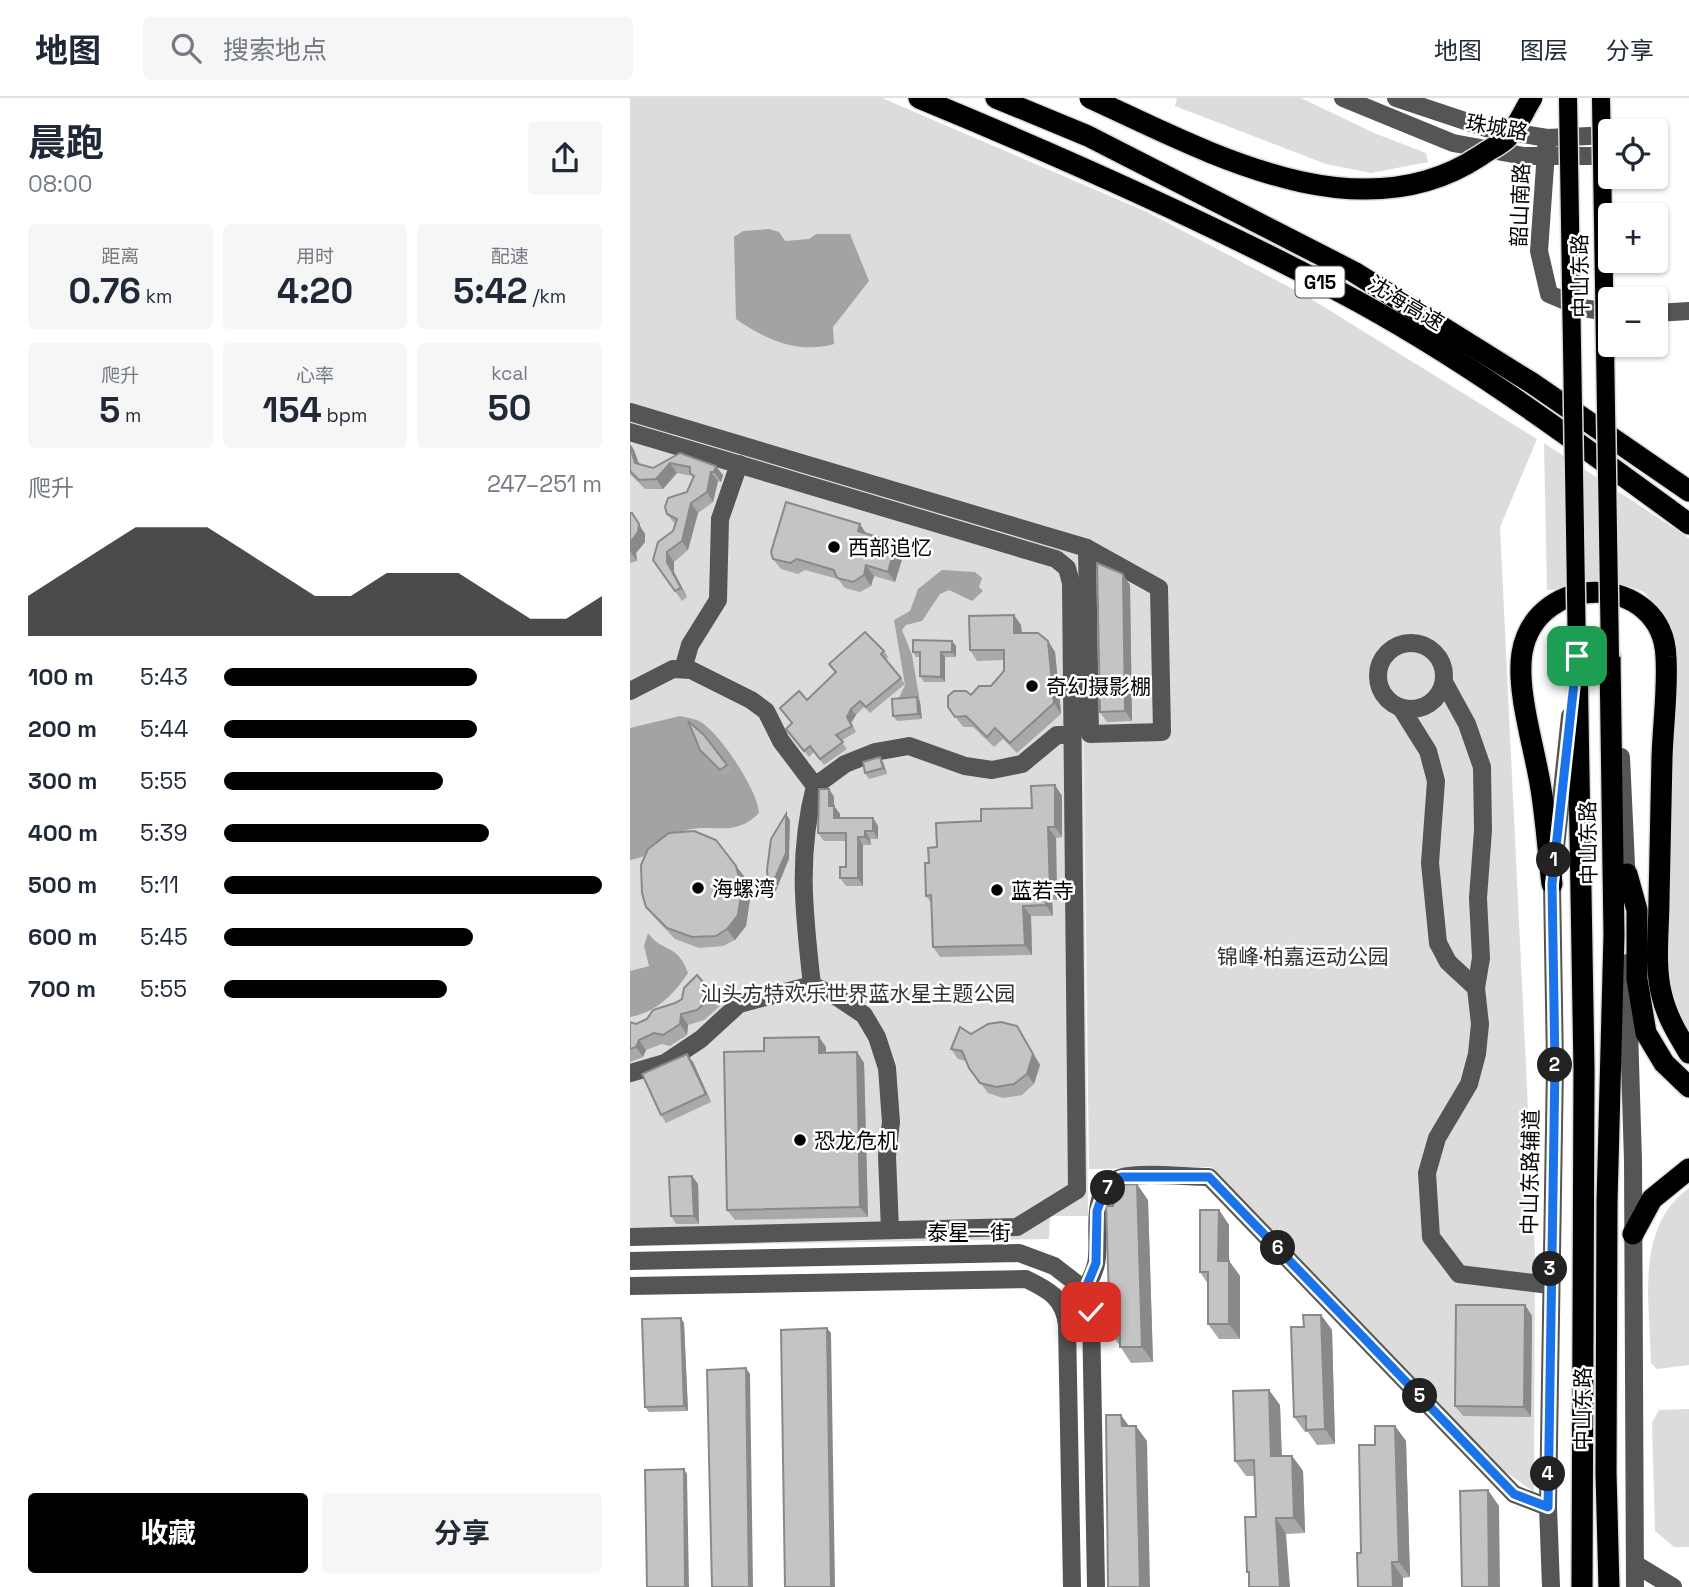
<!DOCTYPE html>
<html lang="zh">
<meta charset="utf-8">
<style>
body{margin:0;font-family:"Space Grotesk","Noto Sans SC",sans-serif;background:#f6f6f7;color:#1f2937;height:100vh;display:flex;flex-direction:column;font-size:26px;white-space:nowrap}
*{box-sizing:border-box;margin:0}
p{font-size:23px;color:#747a83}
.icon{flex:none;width:38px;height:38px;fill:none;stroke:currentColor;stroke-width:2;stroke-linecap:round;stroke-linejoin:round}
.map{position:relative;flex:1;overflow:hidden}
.side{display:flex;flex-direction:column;background:#fff;width:630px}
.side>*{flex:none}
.controls{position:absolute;left:968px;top:21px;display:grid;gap:14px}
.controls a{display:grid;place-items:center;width:70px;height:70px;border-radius:7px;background:#fff;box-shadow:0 2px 5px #0004;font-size:35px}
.pin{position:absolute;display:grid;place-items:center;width:60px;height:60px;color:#fff;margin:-30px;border-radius:14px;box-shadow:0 4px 10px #0006}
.km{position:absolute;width:35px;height:35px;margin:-18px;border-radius:50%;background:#222;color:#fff;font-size:19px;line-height:35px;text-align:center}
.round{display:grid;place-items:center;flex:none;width:74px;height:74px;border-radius:7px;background:#f6f6f7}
.summary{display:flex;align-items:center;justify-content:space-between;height:119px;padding:0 28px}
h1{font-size:38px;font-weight:700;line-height:52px}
.metrics{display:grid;grid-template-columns:repeat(3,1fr);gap:10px;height:119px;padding:7px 28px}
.metrics div{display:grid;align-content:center;border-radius:7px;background:#f6f6f7;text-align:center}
.metrics b{font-size:35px;font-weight:700}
.metrics small{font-size:19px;font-weight:400}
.metrics p{font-size:19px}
.chart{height:196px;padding:14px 28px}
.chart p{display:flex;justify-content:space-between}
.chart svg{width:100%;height:126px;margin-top:7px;fill:#000;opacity:.7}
.action{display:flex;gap:14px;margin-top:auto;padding:14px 28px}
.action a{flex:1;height:80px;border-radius:7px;background:#000;color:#fff;font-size:28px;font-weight:700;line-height:80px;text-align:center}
.action a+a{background:#f6f6f7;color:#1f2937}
ul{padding:0 28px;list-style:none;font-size:23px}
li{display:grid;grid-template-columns:112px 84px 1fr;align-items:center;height:52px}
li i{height:18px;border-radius:9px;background:#000}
header{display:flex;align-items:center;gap:42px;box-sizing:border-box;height:98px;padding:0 35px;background:#fff;border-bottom:2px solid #e0e1e3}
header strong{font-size:33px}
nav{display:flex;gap:38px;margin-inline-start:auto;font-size:24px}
.search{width:490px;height:63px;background:#f6f6f7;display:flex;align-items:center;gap:18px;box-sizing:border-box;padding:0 24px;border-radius:7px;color:#747a83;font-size:26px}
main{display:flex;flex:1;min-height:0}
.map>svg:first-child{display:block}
</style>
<header>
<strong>地图</strong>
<div class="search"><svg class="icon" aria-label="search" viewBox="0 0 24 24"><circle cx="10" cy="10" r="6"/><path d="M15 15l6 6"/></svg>搜索地点</div>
<nav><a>地图</a><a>图层</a><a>分享</a></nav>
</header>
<main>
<section class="side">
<div class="summary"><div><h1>晨跑</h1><p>08:00</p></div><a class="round"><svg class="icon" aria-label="share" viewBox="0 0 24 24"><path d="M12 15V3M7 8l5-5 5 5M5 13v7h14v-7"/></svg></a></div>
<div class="metrics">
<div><p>距离</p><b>0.76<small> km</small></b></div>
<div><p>用时</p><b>4:20</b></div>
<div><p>配速</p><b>5:42<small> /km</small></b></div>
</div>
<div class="metrics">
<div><p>爬升</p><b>5<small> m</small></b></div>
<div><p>心率</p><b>154<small> bpm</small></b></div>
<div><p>kcal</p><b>50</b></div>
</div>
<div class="chart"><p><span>爬升</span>247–251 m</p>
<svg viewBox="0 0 160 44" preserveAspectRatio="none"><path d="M0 44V30L10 22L20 14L30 6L40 6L50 6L60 14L70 22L80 30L90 30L100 22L110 22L120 22L130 30L140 38L150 38L160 30V44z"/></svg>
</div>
<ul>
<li><b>100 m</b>5:43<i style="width:67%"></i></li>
<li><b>200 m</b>5:44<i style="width:67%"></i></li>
<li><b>300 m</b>5:55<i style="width:58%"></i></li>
<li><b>400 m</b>5:39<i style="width:70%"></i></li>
<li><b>500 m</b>5:11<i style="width:100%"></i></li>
<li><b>600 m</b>5:45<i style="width:66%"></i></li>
<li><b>700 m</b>5:55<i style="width:59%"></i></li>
</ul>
<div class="action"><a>收藏</a><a>分享</a></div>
</section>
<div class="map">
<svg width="1059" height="1489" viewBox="0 0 1059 1489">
<rect width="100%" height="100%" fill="#fff"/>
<g fill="#dcdcdc">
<polygon points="0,0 252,0 517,114 678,199 907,341 870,429 905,1156 904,1394 870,1370 581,1069 459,1071 451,456 458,1118 420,1118 419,1141 0,1148"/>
<polygon points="547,0 671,0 744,35 796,55 798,64 741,75 696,66 545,8"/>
<polygon points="914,345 1059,440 1059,941 1041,904 1036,859 1043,640 1047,591 1045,545 1029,511 1014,494 998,488 917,492"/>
<path d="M1059,1090V1267L1027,1271L1021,1265C1020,1205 1004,1130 1059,1090Z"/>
<polygon points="1059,1311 1059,1449 1044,1449 1025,1433 1022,1325 1029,1312"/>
</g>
<g fill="#a3a3a3">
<path d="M139,131L149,134L155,143L179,141L186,136H220L239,183L203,229L204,246C169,256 136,242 106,221L104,139L113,133Z"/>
<polygon points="312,472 345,474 352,480 349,489 353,493 342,503 319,492 310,496 292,523 276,527 272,532 282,557 290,604 266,606 275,587 264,522 280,513 288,491"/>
<path d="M50,618C59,620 68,621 75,627C93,641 128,693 129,715C105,740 83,725 57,732C33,740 26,758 0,762V630Z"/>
<path d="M18,835C32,855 48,845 58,875C44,896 27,914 0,919V873L19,868L14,848Z"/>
</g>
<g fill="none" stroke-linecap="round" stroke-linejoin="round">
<g stroke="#dbdbdb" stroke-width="24">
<g id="highway">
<path d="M289,0C432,59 574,122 712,195C835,260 947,344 1059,426"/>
<polyline points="366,0 458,38 724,174 902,285 1059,393"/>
<polyline points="947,558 954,971 952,1489"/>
<polyline points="997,776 1007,812 1007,881 1016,935 1034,965 1059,989"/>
<path d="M922,786C918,754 916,722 911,691C905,651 886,594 892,555C906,472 1033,475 1036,559C1038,593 1033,626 1032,660C1031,707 1030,755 1029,802C1029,832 1024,869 1032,898C1037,919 1048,937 1059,955"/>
<polyline points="1003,1136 1022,1101 1059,1071"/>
<polyline points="979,1489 976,1375 977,1104 984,837 980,559"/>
</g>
</g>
<g stroke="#555" stroke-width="18">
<polyline points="713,0 823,45 894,58 980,58"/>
<polyline points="766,0 856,30 917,40 980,37"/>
<polyline points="917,40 909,153 919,196 952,210 980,214"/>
<polyline points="1026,215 1059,213"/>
<polyline points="0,314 457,450 529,490 532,634 460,636 457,450"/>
<polyline points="0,334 426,461 437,470 441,485 447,1092 387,1129 0,1139"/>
<circle cx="781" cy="578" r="33"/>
<polyline points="53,571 60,547 88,502 90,421 109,366"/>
<polyline points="814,584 837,626 852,669 853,732 848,800 851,860 846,890 850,926 847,956 839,986 807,1040 797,1075 801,1139 829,1176 920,1187"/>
<path d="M0,593L43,571L61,572L121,602L136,613L151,643L185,688C167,758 174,816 182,887"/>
<polyline points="771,610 798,653 806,683 800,765 808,845 818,864 846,890"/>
<polyline points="991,659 997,788"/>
<polyline points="185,688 215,666 245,654 279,648 335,668 362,672 392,666 427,637 442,637"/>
<polyline points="997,865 1003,1063 1005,1489"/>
<polyline points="0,975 35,965 71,941 109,906 182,887 207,899 234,917 247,939 257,970 261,1024 257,1058 260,1132"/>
<polyline points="0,1163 389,1155 424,1168 455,1192 461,1214 466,1489"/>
<path d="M0,1188L396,1181C419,1192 434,1200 437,1227L442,1489"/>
<path d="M448,1199C456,1190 463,1178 466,1166C472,1140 455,1089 493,1079C513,1074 557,1079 579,1079L884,1396L918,1409"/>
<polyline points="1005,1466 1043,1489"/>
<polyline points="921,1489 918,1409 925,967 922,786 940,618"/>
</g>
<use href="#highway" stroke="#000" stroke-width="21"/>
<g stroke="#dbdbdb" stroke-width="21" stroke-linecap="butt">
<g id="major-bridge">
<polyline points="938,0 947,558"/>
<polyline points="971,0 980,559"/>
</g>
</g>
<g stroke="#dbdbdb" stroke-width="24" stroke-linecap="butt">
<path id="highway-bridge" d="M460,0C576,53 728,139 850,58C858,52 870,47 877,40C887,30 894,12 902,0"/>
</g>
<use href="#major-bridge" stroke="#000" stroke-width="18"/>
<use href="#highway-bridge" stroke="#000" stroke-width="21"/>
</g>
<g fill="#a9a9a9">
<polygon points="0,346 4,352 9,366 23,370 50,355 93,377 91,384 88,383 83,404 68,415 58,452 44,464 44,474 57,499 52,503 23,462 43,433 45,426 37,416 57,394 63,380 62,378 47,375 33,391 15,391 0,376"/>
<polygon points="0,415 15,436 15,444 6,455 7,463 0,465"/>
<polygon points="237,436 266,445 274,455 265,484 244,478 241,488 230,494 215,490 208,481 175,472 168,476 151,471 143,461"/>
<polygon points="500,487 502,623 477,624 470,614"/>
<polygon points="391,527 392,535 418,543 425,554 431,616 387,655 373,641 364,649 343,629 333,629 318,609 341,597 361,588 374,573 374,562 347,563 340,552"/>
<polygon points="326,548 326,559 315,559 315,584 294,584 290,578 290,559 286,559 283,554"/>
<polygon points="254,553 258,559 256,562 275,586 240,615 234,609 226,617 221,625 226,634 211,643 217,651 194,667 184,654 179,659 161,637 162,625 150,610 177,602 205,574 199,566"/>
<polygon points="287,599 290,604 292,621 267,623 263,618"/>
<polygon points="74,637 101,672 94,678 73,657 70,652"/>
<polygon points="253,664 257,676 239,681 235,675"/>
<polygon points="425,687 432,698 432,739 426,740 427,802 422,802 423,818 401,818 402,857 310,859 303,849 302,806 296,798 299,765 307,749 351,723 402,710"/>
<polygon points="199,691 204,699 204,708 210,716 210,720 243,720 248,728 248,741 240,741 241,747 233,747 233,788 216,788 210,780 216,769 216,743 194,743 188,735"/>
<polygon points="114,778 120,801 116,828 105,842 93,848 69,850 45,841 24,819 16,809"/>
<polygon points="84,897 91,907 74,922 58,927 57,937 40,948 32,946 16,952 13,959 0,964 0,924 6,926"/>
<polygon points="387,928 410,967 404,986 392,997 373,1000 358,995 339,970 336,963 328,961 321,951 341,936"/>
<polygon points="196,949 196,955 227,954 234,965 238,1119 105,1122 97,1112 134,953"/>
<polygon points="63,964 81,1004 36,1025 31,1017"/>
<polygon points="62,1078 68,1086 69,1126 46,1126 41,1118"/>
<polygon points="518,1102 523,1264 501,1265 480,1233 483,1108"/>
<polygon points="589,1112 599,1127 599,1163 610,1178 610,1241 589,1241 578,1226 578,1186 570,1174"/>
<polygon points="895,1207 902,1218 901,1319 833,1318 825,1308"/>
<polygon points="691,1217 702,1232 705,1346 687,1347 678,1334 675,1334 664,1319 674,1229"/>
<polygon points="54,1225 58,1313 19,1314 15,1309"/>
<polygon points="650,1307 652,1358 662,1358 673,1373 675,1435 656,1436 619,1477 617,1474 626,1419 624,1378 616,1378 605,1363"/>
<polygon points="765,1328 776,1343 780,1479 773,1480 731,1455 745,1347"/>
</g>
<g fill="#898989">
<polygon points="0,346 4,352 12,374 5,365 0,349"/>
<polygon points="40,365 47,375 33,391 26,381"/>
<polygon points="86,368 93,377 91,384 84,374"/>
<polygon points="81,374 88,383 83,404 77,394"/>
<polygon points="61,405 68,415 58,452 52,443"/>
<polygon points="2,415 15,436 15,444 6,455 7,463 0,453"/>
<polygon points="230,426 237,437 228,433"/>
<polygon points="266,445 274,455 265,484 258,474"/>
<polygon points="37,454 44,464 44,474 57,499 51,490 37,464"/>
<polygon points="236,467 244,478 241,488 234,477"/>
<polygon points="493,476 500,487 502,623 495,613"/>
<polygon points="384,517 391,527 392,545 384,535"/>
<polygon points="322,543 326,548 326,559 322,554"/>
<polygon points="418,543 425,554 431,616 424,605"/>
<polygon points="311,554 315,559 315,584 311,579"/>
<polygon points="287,599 290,604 292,621 288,616"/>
<polygon points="221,611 226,617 221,625 226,634 217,619"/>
<polygon points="250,659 253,664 257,676 253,670"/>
<polygon points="425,687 432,698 432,739 425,729"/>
<polygon points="199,691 204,699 204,708 210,716 210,728 204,720 199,708"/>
<polygon points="156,716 160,722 159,761 143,800 139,794"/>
<polygon points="243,720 248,728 248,741 243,733"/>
<polygon points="418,729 426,740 427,802 420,791"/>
<polygon points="235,733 240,741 241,747 235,739"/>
<polygon points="228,739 233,747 233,788 228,780"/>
<polygon points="106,768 114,778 120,801 116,828 105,842 97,831"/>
<polygon points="415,792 422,802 423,818 416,807"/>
<polygon points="393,808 401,818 402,857 395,847"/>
<polygon points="51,916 58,927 57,937 50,926"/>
<polygon points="387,928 410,967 404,986 397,976"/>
<polygon points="189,939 196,949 196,965 189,955"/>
<polygon points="9,942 16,952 13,959 6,949"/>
<polygon points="227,954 234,965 238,1119 230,1109"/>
<polygon points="57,956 63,964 81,1004 76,996"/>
<polygon points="62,1078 68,1086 69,1126 64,1118"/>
<polygon points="507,1086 518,1102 523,1264 512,1249"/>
<polygon points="589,1112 599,1127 599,1178 588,1163"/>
<polygon points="599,1163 610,1178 610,1241 599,1226"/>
<polygon points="895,1207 902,1218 901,1319 894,1309"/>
<polygon points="691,1217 702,1232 705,1346 695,1331"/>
<polygon points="51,1220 54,1225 58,1313 54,1308"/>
<polygon points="197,1230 201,1235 205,1489 201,1489"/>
<polygon points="116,1270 120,1276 123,1489 119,1489"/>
<polygon points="639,1292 650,1307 652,1374 641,1358"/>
<polygon points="491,1317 502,1332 492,1328"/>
<polygon points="506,1328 517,1343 520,1489 510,1489"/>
<polygon points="765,1328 776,1343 780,1479 769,1464"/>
<polygon points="662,1358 673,1373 675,1435 664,1420"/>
<polygon points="54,1371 57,1376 59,1489 55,1489"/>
<polygon points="858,1392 869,1408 870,1489 859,1489"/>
<polygon points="646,1420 656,1436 660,1489 650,1489"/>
<polygon points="762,1464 773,1480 773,1489 763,1489"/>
</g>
<g fill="#c4c4c4" stroke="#898989" stroke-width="2">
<polygon points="0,349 5,365 23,370 50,355 86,368 84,374 81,374 77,394 61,405 52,443 37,454 37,464 51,490 45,493 23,462 28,444 43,433 47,421 37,416 35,409 38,400 57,394 64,378 60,375 60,369 40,365 26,381 9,382 0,373"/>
<polygon points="156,404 230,426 228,433 266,445 258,474 236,467 234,477 223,484 207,480 204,472 167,461 160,465 143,461 141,454"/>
<polygon points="0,415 2,415 9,426 8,434 0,445"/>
<polygon points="467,465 493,476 495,613 470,614"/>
<polygon points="384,517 384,535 408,535 418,543 424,605 380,645 365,630 357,639 336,618 325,619 318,609 318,598 324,593 336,593 341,597 349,588 361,588 374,573 374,552 340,552 339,518"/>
<polygon points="235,534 254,553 251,556 271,580 236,609 230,603 221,611 217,619 222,628 206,637 213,644 190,661 180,648 174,653 156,631 162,625 150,610 169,593 177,602 206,574 199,566"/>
<polygon points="283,542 322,543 322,554 311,554 311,579 290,578 290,554 283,554"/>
<polygon points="287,599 288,616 263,618 262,601"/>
<polygon points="58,623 74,637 97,667 90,672 70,652"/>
<polygon points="250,659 253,670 235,675 233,664"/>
<polygon points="425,687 425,729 418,729 420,791 415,792 416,807 393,808 395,847 303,849 301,797 296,798 295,765 299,765 298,750 307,749 306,725 351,723 351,711 402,710 401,688"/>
<polygon points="189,691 199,691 199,708 204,708 204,720 243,720 243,733 235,733 235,739 228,739 228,780 210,780 210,769 216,769 216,735 188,735"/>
<polygon points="156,716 156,755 139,794 137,772 141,741"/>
<polygon points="64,733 86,742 106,768 112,790 108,817 97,831 86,838 62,839 37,830 16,809 12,795 11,767 18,751 39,735"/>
<polygon points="67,877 84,897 67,912 51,916 50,926 33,937 24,935 9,942 6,949 0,951 0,924 6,926 17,921 23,912 45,905 52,901 54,890"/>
<polygon points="371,924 387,928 403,956 397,976 384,986 366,989 350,985 339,970 332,953 321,951 330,929 341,936 358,926"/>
<polygon points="189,939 189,955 227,954 230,1109 97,1112 94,954 134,953 134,940"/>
<polygon points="57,956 76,996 31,1017 12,976"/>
<polygon points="62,1078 64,1118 41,1118 39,1079"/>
<polygon points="507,1086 512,1249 490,1249 490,1233 480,1233 476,1108 483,1108 482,1087"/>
<polygon points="570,1112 589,1112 588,1163 599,1163 599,1226 578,1226 578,1174 570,1174"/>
<polygon points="826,1207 895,1207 894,1309 825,1308"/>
<polygon points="673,1217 691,1217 695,1331 676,1332 676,1318 664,1319 661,1229 674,1229"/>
<polygon points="51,1220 54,1308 15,1309 12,1221"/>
<polygon points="197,1230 201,1489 155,1489 151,1232"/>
<polygon points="116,1270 119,1489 82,1489 77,1272"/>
<polygon points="639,1292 641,1358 662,1358 664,1420 646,1420 650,1489 619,1489 619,1474 617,1474 615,1419 626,1419 624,1362 605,1363 603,1293"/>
<polygon points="476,1317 491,1317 492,1328 506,1328 510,1489 478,1489"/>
<polygon points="745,1328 765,1328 769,1464 762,1464 763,1489 728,1489 727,1455 731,1455 729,1347 745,1347"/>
<polygon points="54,1371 55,1489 17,1489 15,1372"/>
<polygon points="858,1392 859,1489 832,1489 830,1393"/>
</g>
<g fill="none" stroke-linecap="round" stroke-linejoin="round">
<g stroke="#fff" stroke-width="14">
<polyline id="route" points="461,1214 455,1192 466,1165 467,1113 474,1093 491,1079 579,1079 884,1396 918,1409 925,967 922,786 947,558"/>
</g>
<use href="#route" stroke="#1a73e8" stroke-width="9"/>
</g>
<g fill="#000" stroke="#fff" stroke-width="2.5">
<circle cx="204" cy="449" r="7"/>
<circle cx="402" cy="588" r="7"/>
<circle cx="68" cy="790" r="7"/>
<circle cx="367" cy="792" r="7"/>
<circle cx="170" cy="1042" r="7"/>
</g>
<g text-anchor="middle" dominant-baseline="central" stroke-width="5" stroke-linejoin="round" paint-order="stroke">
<rect fill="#fff" stroke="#4c4c4c" stroke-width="2" x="665.5" y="168.5" width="49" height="31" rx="5"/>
<g font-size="19" font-weight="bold" fill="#000">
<text x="690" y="184">G15</text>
</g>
<g font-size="21" fill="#000" stroke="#fff">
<text transform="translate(867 29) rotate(10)">珠城路</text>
<text transform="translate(890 107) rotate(-88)">韶山南路</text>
<text transform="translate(950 178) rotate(-91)">中山东路</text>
<text transform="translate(776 205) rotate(31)">沈海高速</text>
<text transform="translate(958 745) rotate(-91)">中山东路</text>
<text transform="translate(900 1074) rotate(-89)">中山东路辅道</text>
<text x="339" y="1134">泰星一街</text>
<text transform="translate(952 1311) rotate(-90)">中山东路</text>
</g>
<g font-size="21" fill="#000" stroke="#fff" text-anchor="start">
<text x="218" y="449">西部追忆</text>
<text x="416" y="588">奇幻摄影棚</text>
<text x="82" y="790">海螺湾</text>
<text x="381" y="792">蓝若寺</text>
<text x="184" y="1042">恐龙危机</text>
</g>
<g font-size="21" fill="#333" stroke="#fff">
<text x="673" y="858">锦峰·柏嘉运动公园</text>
<text x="228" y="895">汕头方特欢乐世界蓝水星主题公园</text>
</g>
</g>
</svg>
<div class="controls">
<a><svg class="icon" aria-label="locate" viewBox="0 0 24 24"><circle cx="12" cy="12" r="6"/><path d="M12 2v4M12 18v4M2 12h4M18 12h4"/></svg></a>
<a>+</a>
<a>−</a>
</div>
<div class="pin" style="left:947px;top:558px;background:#1e9e55"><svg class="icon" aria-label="arrive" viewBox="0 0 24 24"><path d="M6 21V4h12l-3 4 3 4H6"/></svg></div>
<div class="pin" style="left:461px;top:1214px;background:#d93025"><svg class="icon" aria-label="check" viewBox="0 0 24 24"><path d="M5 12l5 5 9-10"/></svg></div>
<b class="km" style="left:924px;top:762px">1</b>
<b class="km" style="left:925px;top:967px">2</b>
<b class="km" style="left:920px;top:1171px">3</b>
<b class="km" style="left:918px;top:1376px">4</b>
<b class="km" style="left:790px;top:1298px">5</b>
<b class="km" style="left:648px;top:1150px">6</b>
<b class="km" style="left:478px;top:1090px">7</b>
</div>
</main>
